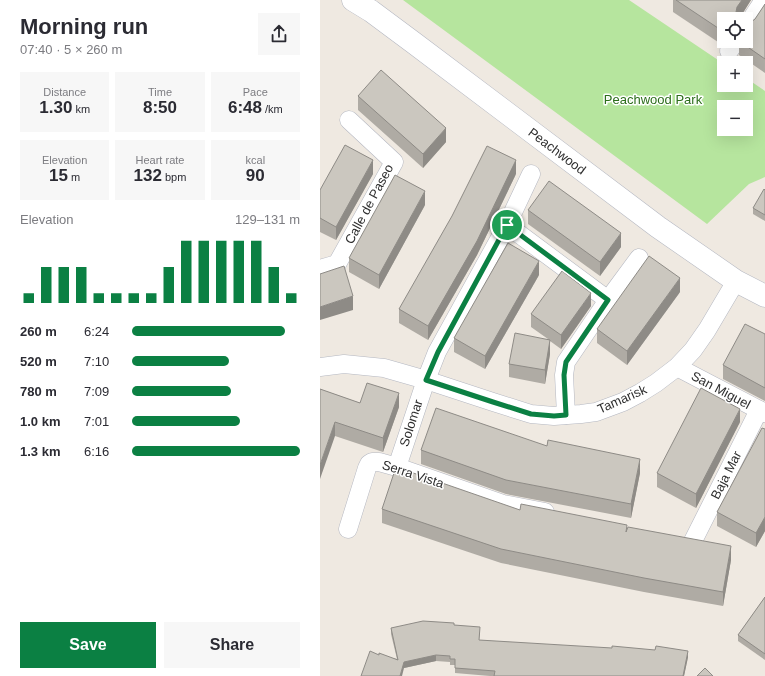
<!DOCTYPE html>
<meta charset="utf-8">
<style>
body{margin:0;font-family:Arial,sans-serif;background:#f7f7f7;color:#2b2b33;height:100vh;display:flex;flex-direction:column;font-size:15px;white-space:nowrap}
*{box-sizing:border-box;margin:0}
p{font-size:13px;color:#7c7c81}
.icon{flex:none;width:22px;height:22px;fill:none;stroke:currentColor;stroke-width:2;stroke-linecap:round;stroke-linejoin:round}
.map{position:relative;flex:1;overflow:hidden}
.details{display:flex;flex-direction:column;background:#fff;width:320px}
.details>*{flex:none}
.buttons{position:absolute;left:397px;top:12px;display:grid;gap:8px}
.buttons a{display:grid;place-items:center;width:36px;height:36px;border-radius:0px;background:#fff;box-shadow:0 4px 16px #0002;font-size:20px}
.pin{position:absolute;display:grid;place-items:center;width:34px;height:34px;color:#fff;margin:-17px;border:2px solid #fff;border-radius:50%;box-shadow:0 1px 4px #0007}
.round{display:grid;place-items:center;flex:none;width:42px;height:42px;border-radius:0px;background:#f7f7f7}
.headline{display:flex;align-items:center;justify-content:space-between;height:68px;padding:0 20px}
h1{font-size:22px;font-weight:700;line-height:30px}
.metrics{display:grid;grid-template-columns:repeat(3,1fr);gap:6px;height:68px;padding:4px 20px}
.metrics div{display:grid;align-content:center;border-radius:0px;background:#f7f7f7;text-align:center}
.metrics b{font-size:17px;font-weight:700}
.metrics small{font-size:11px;font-weight:400}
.metrics p{font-size:11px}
.chart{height:112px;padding:8px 20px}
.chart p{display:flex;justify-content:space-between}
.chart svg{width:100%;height:72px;margin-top:4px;stroke:#0b8043;stroke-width:6}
.button{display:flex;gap:8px;margin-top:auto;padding:8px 20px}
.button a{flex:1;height:46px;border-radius:0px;background:#0b8043;color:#fff;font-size:16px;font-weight:700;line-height:46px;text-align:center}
.button a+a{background:#f7f7f7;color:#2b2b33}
ul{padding:0 20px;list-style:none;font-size:13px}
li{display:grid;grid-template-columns:64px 48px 1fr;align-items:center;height:30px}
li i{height:10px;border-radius:5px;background:#0b8043}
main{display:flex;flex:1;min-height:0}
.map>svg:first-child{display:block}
</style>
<main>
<section class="details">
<div class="headline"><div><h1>Morning run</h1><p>07:40 · 5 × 260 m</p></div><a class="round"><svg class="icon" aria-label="share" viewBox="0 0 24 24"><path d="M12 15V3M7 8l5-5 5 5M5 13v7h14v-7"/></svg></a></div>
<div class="metrics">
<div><p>Distance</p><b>1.30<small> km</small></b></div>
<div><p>Time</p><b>8:50</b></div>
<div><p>Pace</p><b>6:48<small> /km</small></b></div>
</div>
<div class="metrics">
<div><p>Elevation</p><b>15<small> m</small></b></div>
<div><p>Heart rate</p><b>132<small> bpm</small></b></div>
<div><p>kcal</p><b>90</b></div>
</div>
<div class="chart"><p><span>Elevation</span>129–131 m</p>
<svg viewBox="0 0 160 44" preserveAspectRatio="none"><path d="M5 44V38M15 44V22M25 44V22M35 44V22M45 44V38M55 44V38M65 44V38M75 44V38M85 44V22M95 44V6M105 44V6M115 44V6M125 44V6M135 44V6M145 44V22M155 44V38"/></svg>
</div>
<ul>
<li><b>260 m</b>6:24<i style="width:91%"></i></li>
<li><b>520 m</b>7:10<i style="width:58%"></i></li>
<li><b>780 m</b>7:09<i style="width:59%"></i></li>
<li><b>1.0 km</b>7:01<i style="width:64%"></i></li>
<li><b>1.3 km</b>6:16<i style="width:100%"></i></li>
</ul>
<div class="button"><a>Save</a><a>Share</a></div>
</section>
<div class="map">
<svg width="445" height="676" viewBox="0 0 445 676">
<rect width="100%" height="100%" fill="#efe9e1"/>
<path fill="#b6e59e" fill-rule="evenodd" d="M83,0H309L404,64V85H426V78L445,91V177L429,184L387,224ZM404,107H426V129H404Z"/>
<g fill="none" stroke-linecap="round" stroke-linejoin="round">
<g stroke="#b4b7c1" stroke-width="19">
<g id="minor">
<polyline points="426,27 444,0"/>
<polyline points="409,51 416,41"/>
<polyline points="187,225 288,300"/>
<polyline points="0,269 17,264 74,162 29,120"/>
<polyline points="0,367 24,364 64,368 106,380 173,402 211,414 234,416 261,414 276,412 303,402 320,393 336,383 357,367 373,350 387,330 416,281"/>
<polyline points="357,367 445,413"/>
<polyline points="246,415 244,375 246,362 288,300 319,258"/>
<polyline points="77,467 106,380 117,352 187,225 211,174"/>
<polyline points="28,529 47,468 49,464 52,462 59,462 77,467 183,504 225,512"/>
<polyline points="373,541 439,410"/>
</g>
</g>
<g stroke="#b4b7c1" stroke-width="23">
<polyline id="tertiary" points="33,0 51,11 94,43 338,227 416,281 445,296"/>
</g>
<use href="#minor" stroke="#fff" stroke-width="18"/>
<use href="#tertiary" stroke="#fff" stroke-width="22"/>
</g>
<g fill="#afaba4">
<polygon points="353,0 431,0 419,19 404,19 401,44 353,12"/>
<polygon points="445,4 445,73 419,55 419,41 426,41 426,24 431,22 435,19"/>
<polygon points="38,96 126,142 103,168 38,110"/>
<polygon points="53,174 16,240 0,232 0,190"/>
<polygon points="196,174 157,255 108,340 79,323 79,309"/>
<polygon points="445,190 445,221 433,214 433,208"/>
<polygon points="105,205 59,289 29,272 29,258"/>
<polygon points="208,210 301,247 280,276 208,224"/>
<polygon points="219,275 165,369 134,352 134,338"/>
<polygon points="360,292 307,365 277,343 277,329"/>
<polygon points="271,306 241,349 230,341 230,354 225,384 189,377 189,364 228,339 211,327 211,314"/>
<polygon points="445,334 445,401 403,379 403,365"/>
<polygon points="0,389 40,403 79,407 63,452 15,436"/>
<polygon points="420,422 376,508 337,487 337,473"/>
<polygon points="445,429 445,531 436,547 397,526 397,512"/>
<polygon points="227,446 320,473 311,518 186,494 101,464 101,450"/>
<polygon points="62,509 200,510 307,530 411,560 403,606 324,592 181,563 62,523"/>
<polygon points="445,597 445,660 418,641 418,635"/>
<polygon points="134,625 160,633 159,640 368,657 364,676 170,676 135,673 135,665 130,665 130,662 116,661 84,668 59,655 77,659 71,634 71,628"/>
</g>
<g fill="#8e8b86">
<polygon points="422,0 431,0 419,19 410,19 416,12 417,7"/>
<polygon points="404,26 404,40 401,44 401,30"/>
<polygon points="126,128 126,142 103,168 103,154"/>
<polygon points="53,160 53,174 16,240 16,227"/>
<polygon points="196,160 196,174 157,255 108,340 108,326"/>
<polygon points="105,191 105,205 59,289 59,275"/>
<polygon points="301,233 301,247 280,276 280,262"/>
<polygon points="219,261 219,275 165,369 165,356"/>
<polygon points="360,278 360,292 307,365 307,351"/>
<polygon points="271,293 271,306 241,349 241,335"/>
<polygon points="33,296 33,310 0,320 0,307"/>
<polygon points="230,340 230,354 225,384 225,370"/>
<polygon points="79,393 79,407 63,452 63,438"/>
<polygon points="420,409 420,422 376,508 376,494"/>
<polygon points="15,422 15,436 0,479 0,465"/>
<polygon points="320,459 320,473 311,518 311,504"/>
<polygon points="445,517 445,531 436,547 436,533"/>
<polygon points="411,546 411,560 403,606 403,592"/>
<polygon points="368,651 368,657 364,676 363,676"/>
<polygon points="116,655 116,661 84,668 82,676 80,676 84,662"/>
</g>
<g fill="#cbc7bf" stroke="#8e8b86">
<polygon points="356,0 422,0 417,7 416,12 416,17 411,18 410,19 404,19 404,26 401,30"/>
<polygon points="445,4 445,59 419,41 426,41 426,24 431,22 435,19"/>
<polygon points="61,70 126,128 103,154 38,96"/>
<polygon points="25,145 53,160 16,227 0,218 0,190"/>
<polygon points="167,146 196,160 157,241 108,326 79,309 132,216"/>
<polygon points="75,175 105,191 59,275 29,258"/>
<polygon points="229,181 301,233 280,262 208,210"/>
<polygon points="444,189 445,190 445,215 433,208"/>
<polygon points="188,243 219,261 165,356 134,338"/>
<polygon points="329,256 360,278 307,351 277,329"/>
<polygon points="24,266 33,296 0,307 0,274"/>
<polygon points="242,271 271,293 241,335 211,314"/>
<polygon points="425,324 445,334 445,388 403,365"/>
<polygon points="195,333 230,340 225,370 189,364"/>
<polygon points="47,383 79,393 63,438 15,422 0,465 0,389 40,403"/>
<polygon points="381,388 420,409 376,494 337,473"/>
<polygon points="116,408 227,446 228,440 320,459 311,504 186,480 101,450"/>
<polygon points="442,428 445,429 445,517 436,533 397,512"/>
<polygon points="76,467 200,510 201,504 307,525 306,532 308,527 411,546 403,592 324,578 181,549 62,509"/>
<polygon points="445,597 445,654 418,635"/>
<polygon points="103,621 134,623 134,625 160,627 159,640 292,648 292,646 335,650 336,646 368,651 363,676 174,676 175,671 135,668 135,659 130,659 130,656 116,655 84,662 80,676 41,676 50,651 59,655 59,653 78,660 71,628"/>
<polygon points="385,668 393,676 377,676"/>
</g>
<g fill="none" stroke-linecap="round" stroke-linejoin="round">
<g stroke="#fff" stroke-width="8">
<polygon id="route" points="187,225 288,300 246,362 244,375 246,415 234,416 211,414 173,402 106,380 118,352"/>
</g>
<use href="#route" stroke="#0b8043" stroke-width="5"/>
</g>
<g text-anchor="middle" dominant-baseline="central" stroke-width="3" stroke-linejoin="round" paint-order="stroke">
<g font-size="13" fill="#2c6e1b" stroke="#fff">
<text x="333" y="99">Peachwood Park</text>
</g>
<g font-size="13" fill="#2e2e2e" stroke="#fff">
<text transform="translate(237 151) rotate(37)">Peachwood</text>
<text transform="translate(49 204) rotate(-62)">Calle de Paseo</text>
<text transform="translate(401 390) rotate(28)">San Miguel</text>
<text transform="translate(302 399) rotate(-24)">Tamarisk</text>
<text transform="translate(91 423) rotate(-72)">Solomar</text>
<text transform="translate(93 474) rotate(18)">Serra Vista</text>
<text transform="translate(406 475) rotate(-63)">Baja Mar</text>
</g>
</g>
</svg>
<div class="buttons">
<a><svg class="icon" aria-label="locate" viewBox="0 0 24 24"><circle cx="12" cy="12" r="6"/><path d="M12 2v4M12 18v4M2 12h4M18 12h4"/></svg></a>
<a>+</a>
<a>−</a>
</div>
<div class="pin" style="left:187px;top:225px;background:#1e9e55"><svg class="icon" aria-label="arrive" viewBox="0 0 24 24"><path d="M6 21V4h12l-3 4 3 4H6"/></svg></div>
</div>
</main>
